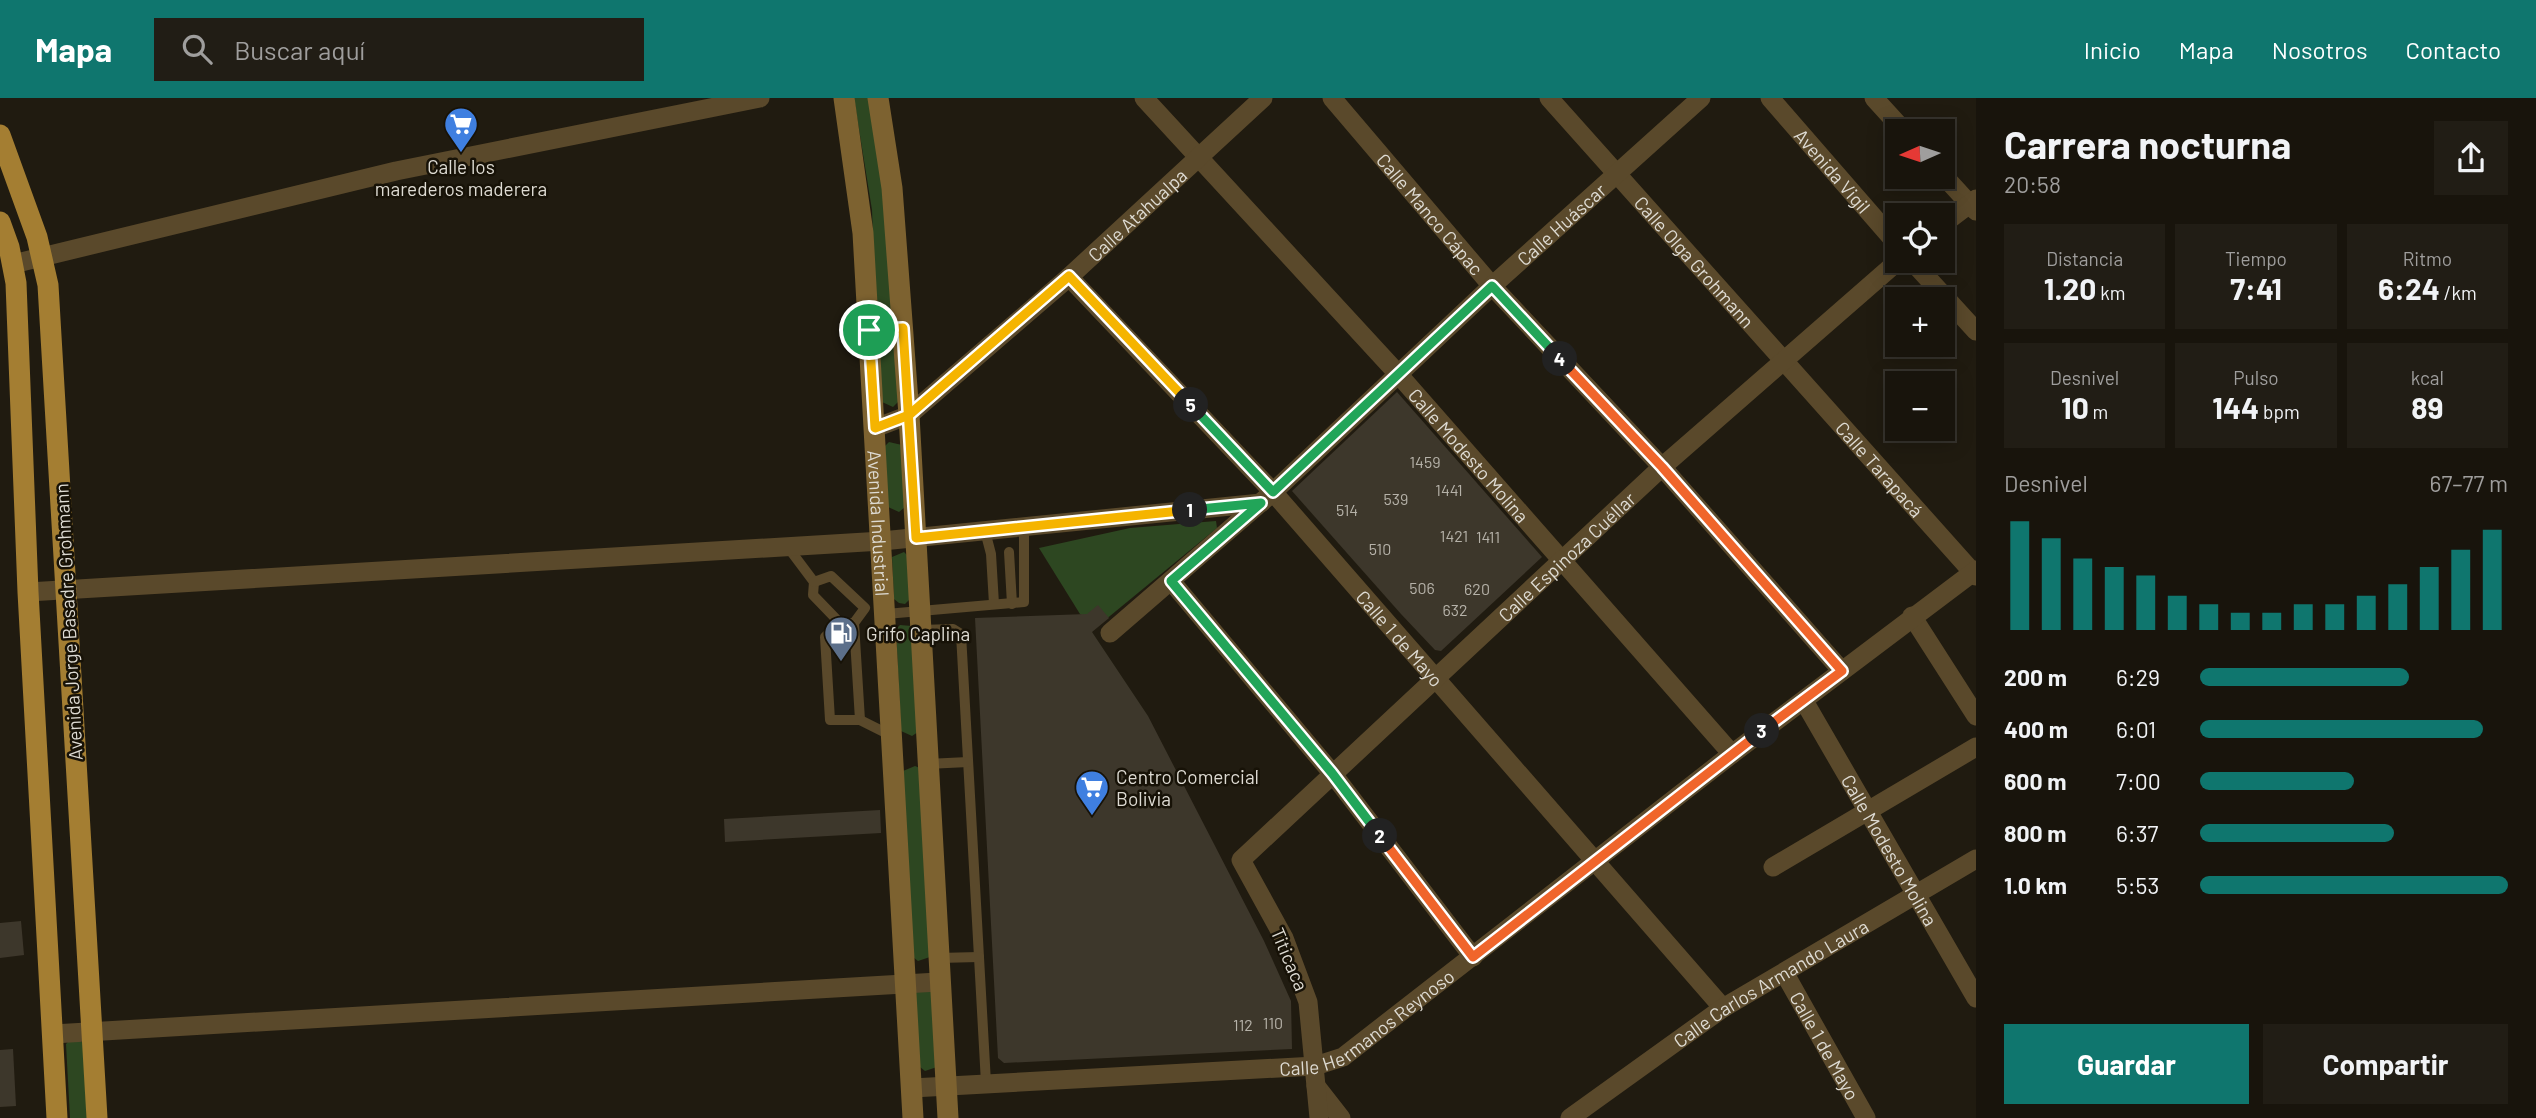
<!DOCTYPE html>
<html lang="es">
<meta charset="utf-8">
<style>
body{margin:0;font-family:Barlow,sans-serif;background:#211d15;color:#f1f3f6;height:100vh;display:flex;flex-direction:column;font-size:26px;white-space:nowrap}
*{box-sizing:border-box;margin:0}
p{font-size:23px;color:#9f9e9d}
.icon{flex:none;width:38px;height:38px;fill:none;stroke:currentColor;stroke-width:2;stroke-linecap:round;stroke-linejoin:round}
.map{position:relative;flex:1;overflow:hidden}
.drawer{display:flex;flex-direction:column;background:#18140c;width:560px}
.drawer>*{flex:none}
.needle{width:46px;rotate:267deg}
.tools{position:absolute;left:1885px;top:21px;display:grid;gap:14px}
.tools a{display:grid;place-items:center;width:70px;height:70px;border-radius:0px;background:#18140c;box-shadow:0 4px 18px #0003,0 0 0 2px #36332d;font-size:35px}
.pin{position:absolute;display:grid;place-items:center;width:60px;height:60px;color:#fff;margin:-30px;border:4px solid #fff;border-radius:50%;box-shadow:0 2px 7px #0007}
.km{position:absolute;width:35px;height:35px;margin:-18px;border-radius:50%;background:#222;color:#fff;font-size:19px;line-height:35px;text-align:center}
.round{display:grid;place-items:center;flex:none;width:74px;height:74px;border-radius:0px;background:#211d15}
.overview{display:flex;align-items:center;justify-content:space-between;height:119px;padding:0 28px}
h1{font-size:38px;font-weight:700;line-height:52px}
.stats{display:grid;grid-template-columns:repeat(3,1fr);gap:10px;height:119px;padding:7px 28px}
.stats div{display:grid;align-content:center;border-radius:0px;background:#211d15;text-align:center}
.stats b{font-size:30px;font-weight:700}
.stats small{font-size:19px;font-weight:400}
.stats p{font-size:19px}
.chart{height:196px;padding:14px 28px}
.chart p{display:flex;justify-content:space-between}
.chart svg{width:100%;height:126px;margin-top:7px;stroke:#0f766e;stroke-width:6}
.primary-button{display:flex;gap:14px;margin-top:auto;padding:14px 28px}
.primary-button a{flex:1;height:80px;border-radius:0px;background:#0f766e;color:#fff;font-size:28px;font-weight:700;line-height:80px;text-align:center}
.primary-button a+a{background:#211d15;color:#f1f3f6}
ul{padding:0 28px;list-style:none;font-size:23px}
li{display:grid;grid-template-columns:112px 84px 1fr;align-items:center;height:52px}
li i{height:18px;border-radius:9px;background:#0f766e}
header{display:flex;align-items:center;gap:42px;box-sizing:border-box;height:98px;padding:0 35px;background:#0f766e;color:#fff}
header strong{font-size:33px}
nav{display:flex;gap:38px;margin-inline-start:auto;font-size:24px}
.search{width:490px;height:63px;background:#211d15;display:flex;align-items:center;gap:18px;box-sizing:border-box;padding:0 24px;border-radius:0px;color:#9f9e9d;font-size:26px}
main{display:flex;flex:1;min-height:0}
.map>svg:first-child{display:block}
</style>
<header>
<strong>Mapa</strong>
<div class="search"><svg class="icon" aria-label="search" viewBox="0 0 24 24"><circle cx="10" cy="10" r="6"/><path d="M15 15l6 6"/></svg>Buscar aquí</div>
<nav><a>Inicio</a><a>Mapa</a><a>Nosotros</a><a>Contacto</a></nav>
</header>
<main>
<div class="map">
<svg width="1976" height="1020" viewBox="0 0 1976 1020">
<rect width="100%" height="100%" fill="#201b10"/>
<g fill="#2d4721">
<polygon points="854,0 871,0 884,76 893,211 887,217 876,212 872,112"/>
<polygon points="884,241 896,244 899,303 893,309 882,304 879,245"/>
<polygon points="889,344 902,347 905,409 899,414 888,409 885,348"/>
<polygon points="1216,423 1217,430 1099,527 1080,516 1039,450 1130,430"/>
<polygon points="904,454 908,458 911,500 905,506 899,505 894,501 892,459"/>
<polygon points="900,527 912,528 918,634 912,638 901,633 896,531"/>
<polygon points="915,668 920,670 930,859 918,863 913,859 903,673"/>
<polygon points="932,892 937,969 925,973 920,969 915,894"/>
<polygon points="71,941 83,944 87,1020 70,1020 66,946"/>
</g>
<g fill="#3d372b">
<polygon points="1397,294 1542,459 1441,553 1435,552 1401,516 1292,393"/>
<polygon points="1098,507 1109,520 1092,534 1148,618 1264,843 1291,903 1292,951 1004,965 998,960 975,520 1087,516"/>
<polygon points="880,712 881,735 725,744 724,721"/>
<polygon points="21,823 24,857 0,860 0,825"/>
<polygon points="13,951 16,1008 0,1009 0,952"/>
</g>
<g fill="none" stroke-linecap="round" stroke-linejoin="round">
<g stroke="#5a492b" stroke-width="10">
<polyline points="985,433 991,456 994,506"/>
<polyline points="787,448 814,484 813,497 840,525"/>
<polyline points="1009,454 1012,506"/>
<polyline points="814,484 831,478 865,510 854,525 860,622"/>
<polyline points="886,516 1024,504 1024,429"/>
<polyline points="854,525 840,525 825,539 830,622 860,622 890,637"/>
<polyline points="920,532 953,531 961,536 986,985"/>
<polyline points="927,666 968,664"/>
<polyline points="938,860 979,859"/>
</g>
<g stroke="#5a492b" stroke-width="19">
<path id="s1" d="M1144,0L1399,277L1732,656"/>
<path id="s2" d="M1332,0L1492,188L1662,369L1842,573"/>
<path id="s3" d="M1549,0L1976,478"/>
<path id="s4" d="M1770,0L1897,146"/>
<polyline points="1874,0 1904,33"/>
<polyline points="1942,76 1976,113"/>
<polyline points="1942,127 1976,101"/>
<polyline points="1912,163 1976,233"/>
<polyline points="13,166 396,73 760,0"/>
<path id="s5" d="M1069,179L1273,394L1723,910"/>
<path id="s6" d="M875,330L909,317L1069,179L1263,0"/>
<polyline points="1171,483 1332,675 1473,859"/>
<polyline points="28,494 882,443 1261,405"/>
<polyline points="1912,518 1976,618"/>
<path id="s7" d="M1110,535L1273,394L1492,188L1701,0"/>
<path id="s8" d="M1804,603L1976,900"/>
<polyline points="1773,769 1976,649"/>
<path id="s9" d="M1785,876L1866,1020"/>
<polyline points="53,936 938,884"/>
<polyline points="1316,988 1341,1020"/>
<path id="s10" d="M912,990L1315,968L1343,959L1732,656L1976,472"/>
<path id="s11" d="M1319,1020L1308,904L1284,840L1241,762L1662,369L1898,163"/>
<path id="s12" d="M1570,1020L1723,910L1976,761"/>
</g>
<g stroke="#7d6230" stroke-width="21">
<path id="s13" d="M844,0L863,135L913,1020"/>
<polyline points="878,0 892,90 909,317 948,1020"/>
</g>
<g stroke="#a47e32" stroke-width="21">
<polyline points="0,37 37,139 48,187 97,1020"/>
<polyline points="0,124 9,149 16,185 28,494 57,1020"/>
</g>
</g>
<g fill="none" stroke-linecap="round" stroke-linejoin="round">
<g stroke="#fff" stroke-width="14">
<polyline id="split-1" points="869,232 903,230 916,440 1190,412"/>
</g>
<g stroke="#fff" stroke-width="14">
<polyline id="split-2" points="1190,412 1261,405 1171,483 1332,675 1380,738"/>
</g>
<g stroke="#fff" stroke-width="14">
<polyline id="split-3" points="1380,738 1473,859 1762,633"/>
</g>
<g stroke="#fff" stroke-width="14">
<polyline id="split-4" points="1560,261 1662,369 1842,573 1762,633"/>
</g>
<g stroke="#fff" stroke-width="14">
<polyline id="split-5" points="1191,307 1273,394 1492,188 1560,261"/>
</g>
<g stroke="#fff" stroke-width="14">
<polyline id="split-6" points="869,232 875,330 909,317 1069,178 1191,307"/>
</g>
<use href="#split-1" stroke="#f5b400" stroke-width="9"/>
<use href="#split-2" stroke="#22a559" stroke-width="9"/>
<use href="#split-3" stroke="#f0652b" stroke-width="9"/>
<use href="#split-4" stroke="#f0652b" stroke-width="9"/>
<use href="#split-5" stroke="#22a559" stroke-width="9"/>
<use href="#split-6" stroke="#f5b400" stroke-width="9"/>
</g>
<defs>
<g id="supermarket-pin" transform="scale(1.75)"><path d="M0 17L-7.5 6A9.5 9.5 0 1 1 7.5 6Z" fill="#3f7fe0" stroke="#171207"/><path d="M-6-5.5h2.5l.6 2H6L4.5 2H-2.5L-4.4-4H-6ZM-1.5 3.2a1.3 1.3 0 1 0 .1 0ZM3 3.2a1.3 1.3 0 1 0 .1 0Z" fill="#fff"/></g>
<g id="fuel-pin" transform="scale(1.75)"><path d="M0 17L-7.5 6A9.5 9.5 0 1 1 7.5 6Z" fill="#5c6f8a" stroke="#171207"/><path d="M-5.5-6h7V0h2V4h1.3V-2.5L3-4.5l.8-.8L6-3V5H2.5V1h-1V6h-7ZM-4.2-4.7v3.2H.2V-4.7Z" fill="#fff"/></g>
</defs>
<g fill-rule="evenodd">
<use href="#supermarket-pin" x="461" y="26"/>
<use href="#fuel-pin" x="841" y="535"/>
<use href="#supermarket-pin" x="1092" y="689"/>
</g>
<g text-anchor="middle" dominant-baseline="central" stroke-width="5" stroke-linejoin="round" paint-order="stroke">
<g font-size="16" fill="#b6b2a9">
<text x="1425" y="363">1459</text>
<text x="1449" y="391">1441</text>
<text x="1396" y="400">539</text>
<text x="1347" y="411">514</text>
<text x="1454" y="437">1421</text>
<text x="1488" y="438">1411</text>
<text x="1380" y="450">510</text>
<text x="1422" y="489">506</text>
<text x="1477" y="490">620</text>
<text x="1455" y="511">632</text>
<text x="1273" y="924">110</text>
<text x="1243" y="926">112</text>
</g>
<g font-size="19" fill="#dedbd3" stroke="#171207" text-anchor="start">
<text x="461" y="68" text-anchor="middle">Calle los<tspan x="461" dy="22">marederos maderera</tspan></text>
<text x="866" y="535">Grifo Caplina</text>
<text x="1116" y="678">Centro Comercial<tspan x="1116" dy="22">Bolivia</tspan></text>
</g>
<g font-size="19" fill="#dedbd3" stroke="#171207">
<text stroke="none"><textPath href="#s4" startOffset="96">Avenida Vigil</textPath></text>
<text stroke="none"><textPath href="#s6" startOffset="340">Calle Atahualpa</textPath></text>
<text stroke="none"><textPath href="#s2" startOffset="152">Calle Manco Cápac</textPath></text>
<text stroke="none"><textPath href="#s7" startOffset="609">Calle Huáscar</textPath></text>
<text stroke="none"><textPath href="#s3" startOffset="219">Calle Olga Grohmann</textPath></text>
<text stroke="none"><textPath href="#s1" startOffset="483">Calle Modesto Molina</textPath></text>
<text stroke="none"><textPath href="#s3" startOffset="497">Calle Tarapacá</textPath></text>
<text stroke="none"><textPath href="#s13" startOffset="427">Avenida Industrial</textPath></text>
<text stroke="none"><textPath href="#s11" startOffset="719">Calle Espinoza Cuéllar</textPath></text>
<text transform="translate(68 524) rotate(-93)">Avenida Jorge Basadre Grohmann</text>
<text stroke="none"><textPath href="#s5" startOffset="490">Calle 1 de Mayo</textPath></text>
<text stroke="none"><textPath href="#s8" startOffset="172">Calle Modesto Molina</textPath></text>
<text transform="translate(1290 861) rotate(67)">Titicaca</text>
<text stroke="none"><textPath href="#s12" startOffset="242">Calle Carlos Armando Laura</textPath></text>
<text stroke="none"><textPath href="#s10" startOffset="469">Calle Hermanos Reynoso</textPath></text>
<text stroke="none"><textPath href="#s9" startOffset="82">Calle 1 de Mayo</textPath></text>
</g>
</g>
</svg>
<div class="tools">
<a><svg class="needle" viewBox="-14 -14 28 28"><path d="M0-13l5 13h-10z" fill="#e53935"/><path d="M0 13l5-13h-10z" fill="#9f9e9d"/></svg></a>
<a><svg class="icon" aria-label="locate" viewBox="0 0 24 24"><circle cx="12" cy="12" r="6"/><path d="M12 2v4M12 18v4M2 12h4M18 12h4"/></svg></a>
<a>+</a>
<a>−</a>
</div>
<div class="pin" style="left:869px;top:232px;background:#1e9e55"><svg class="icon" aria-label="arrive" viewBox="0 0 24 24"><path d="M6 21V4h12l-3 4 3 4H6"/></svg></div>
<b class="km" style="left:1190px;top:412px">1</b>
<b class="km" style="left:1380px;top:738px">2</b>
<b class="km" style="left:1762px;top:633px">3</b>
<b class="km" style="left:1560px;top:261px">4</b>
<b class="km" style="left:1191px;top:307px">5</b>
</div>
<section class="drawer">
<div class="overview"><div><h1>Carrera nocturna</h1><p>20:58</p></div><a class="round"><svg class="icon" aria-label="share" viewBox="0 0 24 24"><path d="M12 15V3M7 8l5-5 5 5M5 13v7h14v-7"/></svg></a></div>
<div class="stats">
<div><p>Distancia</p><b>1.20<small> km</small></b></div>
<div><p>Tiempo</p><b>7:41</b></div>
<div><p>Ritmo</p><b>6:24<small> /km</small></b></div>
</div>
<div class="stats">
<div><p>Desnivel</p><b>10<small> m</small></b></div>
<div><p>Pulso</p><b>144<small> bpm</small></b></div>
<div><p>kcal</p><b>89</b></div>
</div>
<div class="chart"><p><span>Desnivel</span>67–77 m</p>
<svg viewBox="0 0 160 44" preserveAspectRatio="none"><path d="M5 44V6M15 44V12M25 44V19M35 44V22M45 44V25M55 44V32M65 44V35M75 44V38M85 44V38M95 44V35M105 44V35M115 44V32M125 44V28M135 44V22M145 44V16M155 44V9"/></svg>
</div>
<ul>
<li><b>200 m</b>6:29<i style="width:68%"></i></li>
<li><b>400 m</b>6:01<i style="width:92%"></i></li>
<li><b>600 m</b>7:00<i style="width:50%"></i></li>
<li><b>800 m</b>6:37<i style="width:63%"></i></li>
<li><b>1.0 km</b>5:53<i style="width:100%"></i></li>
</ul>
<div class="primary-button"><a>Guardar</a><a>Compartir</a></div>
</section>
</main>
